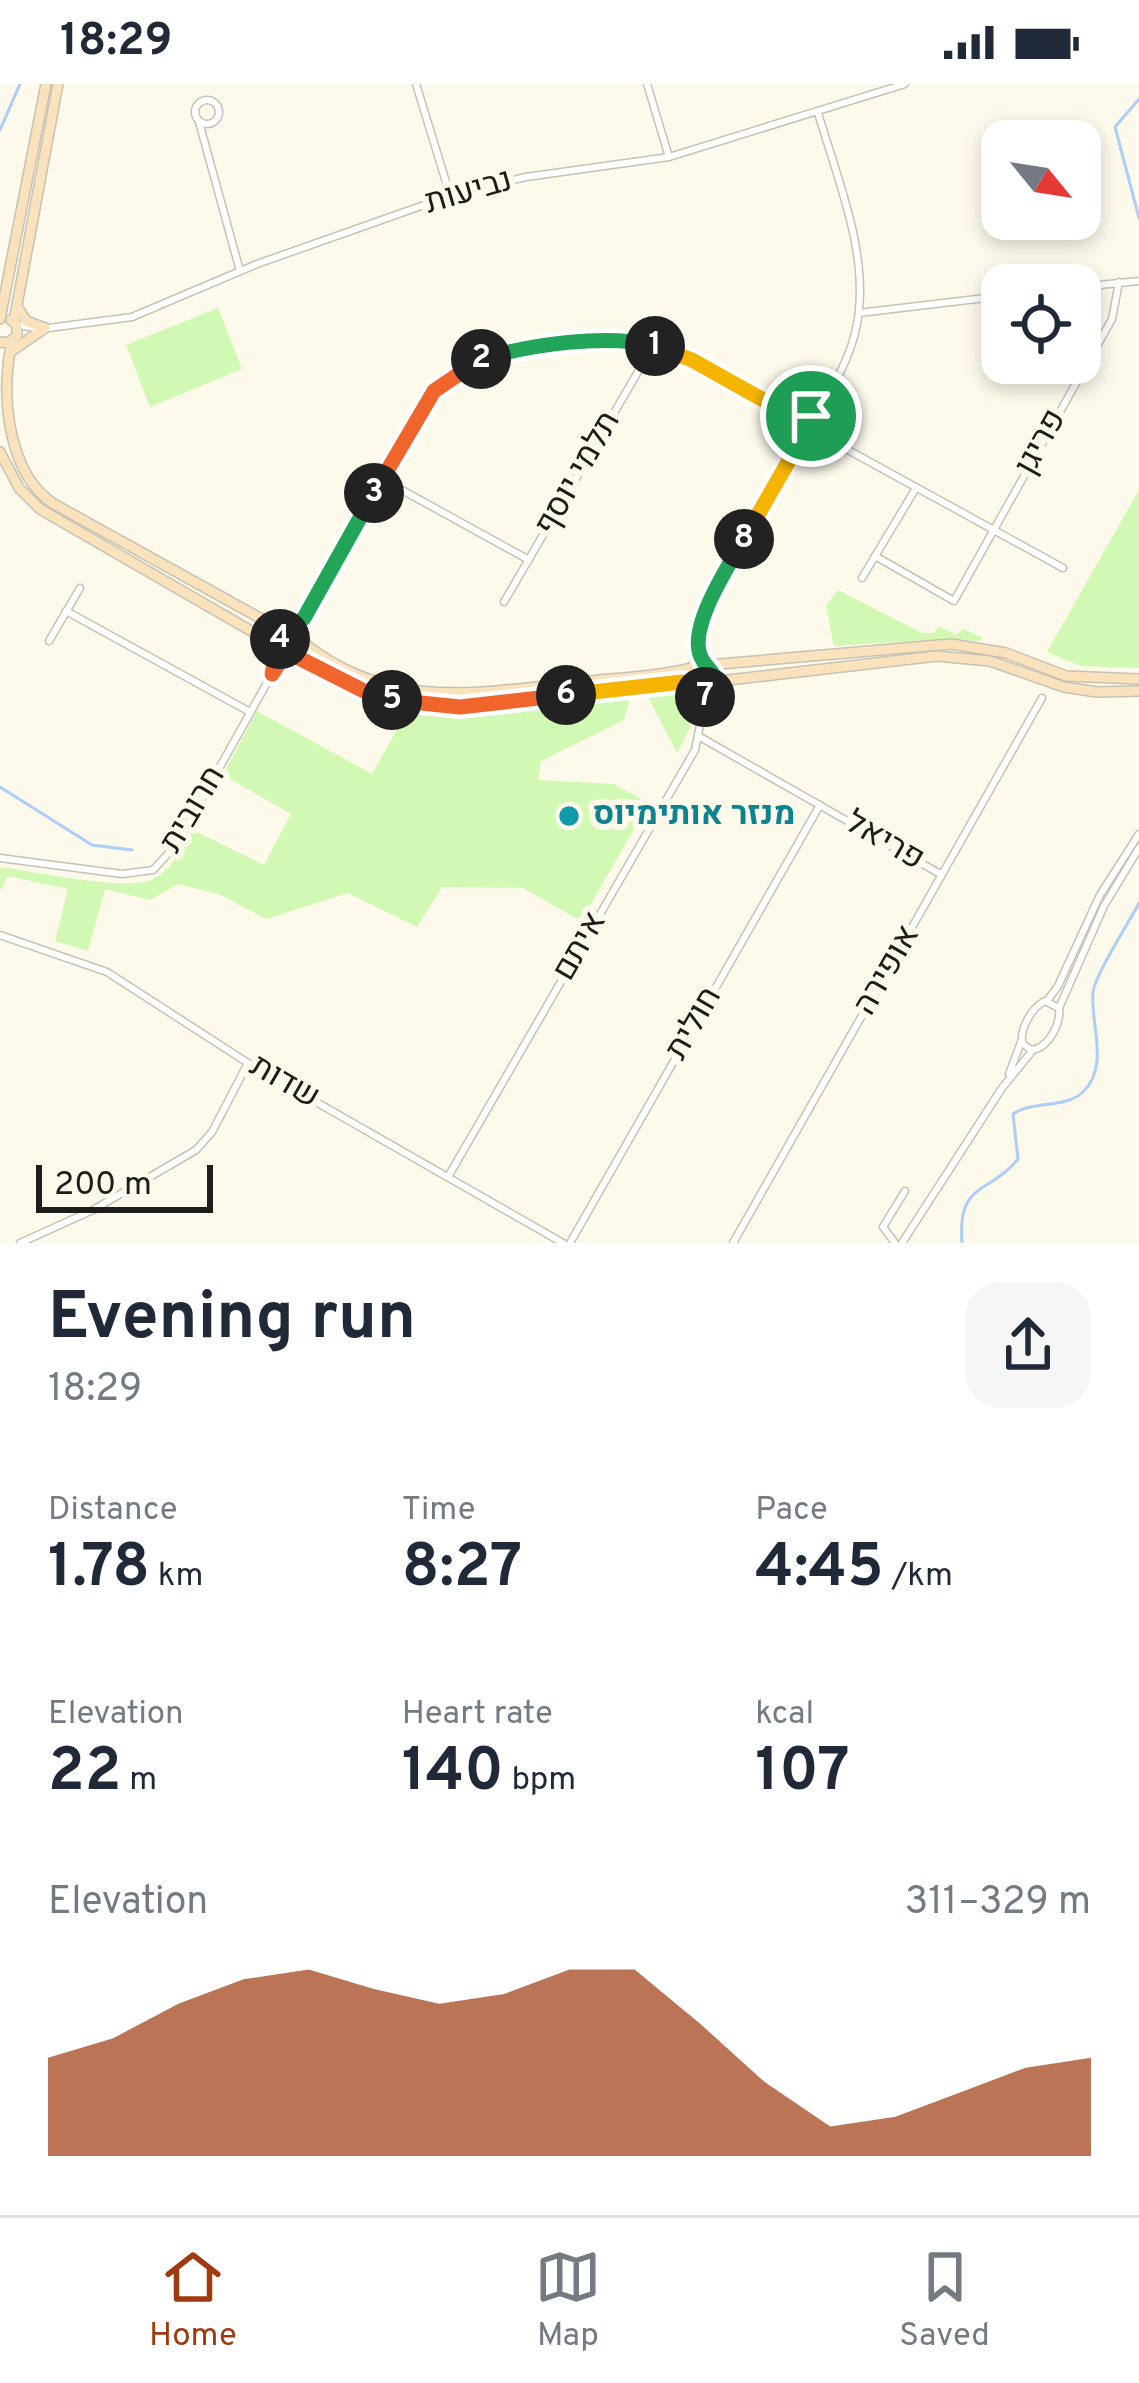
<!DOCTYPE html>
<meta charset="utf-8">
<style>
body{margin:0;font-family:Overpass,Heebo,sans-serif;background:#f6f6f7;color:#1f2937;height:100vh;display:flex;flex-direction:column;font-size:45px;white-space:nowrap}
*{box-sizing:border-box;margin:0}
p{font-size:39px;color:#747a83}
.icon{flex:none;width:66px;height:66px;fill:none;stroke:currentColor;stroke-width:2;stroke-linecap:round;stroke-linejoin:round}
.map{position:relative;height:1159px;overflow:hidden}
.side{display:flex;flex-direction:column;background:#fff;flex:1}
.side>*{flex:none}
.needle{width:78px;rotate:120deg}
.controls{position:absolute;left:981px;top:36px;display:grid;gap:24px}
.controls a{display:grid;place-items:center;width:120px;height:120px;border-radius:24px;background:#fff;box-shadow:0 6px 18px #0003;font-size:60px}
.scale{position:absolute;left:36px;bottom:30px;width:177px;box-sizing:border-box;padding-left:12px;border:6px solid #1e1c18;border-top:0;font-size:33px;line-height:42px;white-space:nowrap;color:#1e1c18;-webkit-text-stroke:9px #fdf9eb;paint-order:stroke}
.pin{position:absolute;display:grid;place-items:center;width:102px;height:102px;color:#fff;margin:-51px;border:6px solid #fff;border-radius:50%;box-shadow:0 3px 12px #0007}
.km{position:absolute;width:60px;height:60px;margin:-30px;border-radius:50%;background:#222;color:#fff;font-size:33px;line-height:60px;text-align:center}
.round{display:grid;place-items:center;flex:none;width:126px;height:126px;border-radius:36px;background:#f6f6f7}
.head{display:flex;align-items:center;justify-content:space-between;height:204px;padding:0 48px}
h1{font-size:66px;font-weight:700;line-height:90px}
.stats{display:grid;grid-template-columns:repeat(3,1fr);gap:18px;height:204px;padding:12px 48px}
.stats div{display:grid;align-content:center}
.stats b{font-size:60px;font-weight:700}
.stats small{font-size:33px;font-weight:400}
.stats p{font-size:33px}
.chart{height:336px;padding:24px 48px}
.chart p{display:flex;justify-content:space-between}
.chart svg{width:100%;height:216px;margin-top:12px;fill:#9f3a0f;opacity:.7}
.status{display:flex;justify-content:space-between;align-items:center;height:84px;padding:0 60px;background:#fff;direction:ltr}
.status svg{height:33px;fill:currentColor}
.tabs{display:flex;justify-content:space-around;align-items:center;height:168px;border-top:3px solid #e0e1e3;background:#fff;font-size:33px;color:#747a83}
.tabs a{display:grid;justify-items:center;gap:6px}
.tabs .selected{color:#9f3a0f}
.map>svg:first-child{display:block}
</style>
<div class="status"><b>18:29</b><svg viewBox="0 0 49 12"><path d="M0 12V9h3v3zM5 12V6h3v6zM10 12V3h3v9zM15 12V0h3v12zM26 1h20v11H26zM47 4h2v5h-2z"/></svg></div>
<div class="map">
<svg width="1139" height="1159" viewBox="0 0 1139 1159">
<rect width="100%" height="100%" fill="#fdf9eb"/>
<g fill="#d1f9b3">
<polygon points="218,224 242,285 150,323 126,261"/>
<polygon points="1139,406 1139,584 1081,582 1047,568"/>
<polygon points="838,506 922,549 934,549 939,542 956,551 964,545 983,554 979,557 944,555 834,562 826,522"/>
<polygon points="684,605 692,609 690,644 677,669 645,607"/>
<path d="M631,611L624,636L541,677L538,696L614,700L649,719L581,837L523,804L442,803L417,843L348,809L266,835L221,811L178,800L150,816L105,805L88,867L55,857L68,805L8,792L0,807V783C34,787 121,807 151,796C171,788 182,764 193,746L264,781L291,730L223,691L257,627L372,690L406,630L453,632Z"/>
</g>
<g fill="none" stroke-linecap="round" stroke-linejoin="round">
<g stroke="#adcef8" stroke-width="3">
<polyline points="1139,15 1115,43 1139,134"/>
<polyline points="0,46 20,0"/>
<polyline points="0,703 92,761 132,766"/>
<path d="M962,1159C957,1097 989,1111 1018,1075L1013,1030C1033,1016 1065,1025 1083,1008C1110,982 1090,939 1093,909C1094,892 1129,839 1139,819"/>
</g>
<g stroke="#c6c2b4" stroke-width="9">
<g id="street">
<polyline points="416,0 450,111"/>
<polyline points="647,0 669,73"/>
<circle cx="207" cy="28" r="12"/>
<polyline points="199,38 240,187"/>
<polyline points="1080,203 1139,197"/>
<polyline points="859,229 1002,212"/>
<polyline points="18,241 41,245 132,233 257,180 458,109 526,93 669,73 905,0"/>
<circle cx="810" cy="343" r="11"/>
<path d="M815,333C832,304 851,274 857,240C870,171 837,94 818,29"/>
<polyline points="819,350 1063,484"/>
<polyline points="382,395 529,476"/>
<polyline points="875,472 954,517 1112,235 1119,198"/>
<polyline points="862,494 916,404"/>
<polyline points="504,518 653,262"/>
<polyline points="66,527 250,628"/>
<path d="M289,549L304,534L426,318C456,280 494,269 540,264C567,261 596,255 624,256C687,259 748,307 801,337"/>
<polyline points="49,557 80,504"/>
<polyline points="694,581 710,517 803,352"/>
<polyline points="700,653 942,791"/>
<polyline points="0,774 122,790 153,786 176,761 272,590 282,575 291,571"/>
<polyline points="0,851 107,888 248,979 563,1159"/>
<path d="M1045,917L1059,924C1061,940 1048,965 1031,966L1022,959C1020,944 1032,923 1045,917Z"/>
<polyline points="1047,917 1058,902 1100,811 1139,750"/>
<polyline points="1059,924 1104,822 1139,764"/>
<polyline points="1009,990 1021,958"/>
<polyline points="448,1093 695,666 708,601"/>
<polyline points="20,1159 93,1126 196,1066 212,1048 248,979"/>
<polyline points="570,1159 820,721"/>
<polyline points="733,1159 1042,614"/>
<polyline points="895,1159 883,1143 905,1107"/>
<polyline points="902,1159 1002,1004 1033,966"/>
</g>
</g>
<g stroke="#c6c2b4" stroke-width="12">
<g id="secondary">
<polyline points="18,224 26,237 45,244"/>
<polyline points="0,235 46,0"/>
<polyline points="14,237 58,0"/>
<polyline points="0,258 8,259 17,252 17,241 11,236"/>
<path d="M12,258C0,308 7,390 54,420L287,549"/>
<polyline points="10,268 45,244"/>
<polyline points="0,368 19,404 40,425 279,563"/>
<circle cx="290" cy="560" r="11"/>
<path d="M301,557C389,628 476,609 579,598C615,594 655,593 691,584"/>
<polyline points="270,559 275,583"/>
<polyline points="293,571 376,611 427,623 471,622 693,600"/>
<circle cx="701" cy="591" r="12"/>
<polyline points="708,581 951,560 1006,569 1066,592 1139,595"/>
<polyline points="711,598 937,572 990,577 1064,603 1097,608 1139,607"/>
</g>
</g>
<use href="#street" stroke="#fff" stroke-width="6"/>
<use href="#secondary" stroke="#fae3bc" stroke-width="9"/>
</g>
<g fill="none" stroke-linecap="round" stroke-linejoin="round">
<g stroke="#fff" stroke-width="24">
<polyline id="split-1" points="655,262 692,276 801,337 811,332"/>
</g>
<g stroke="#fff" stroke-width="24">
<path id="split-2" d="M481,275C530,261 606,249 655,262"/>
</g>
<g stroke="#fff" stroke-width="24">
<polyline id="split-3" points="374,409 434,307 481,275"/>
</g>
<g stroke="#fff" stroke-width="24">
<polyline id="split-4" points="280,555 304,534 374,409"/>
</g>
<g stroke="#fff" stroke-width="24">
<polyline id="split-5" points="280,555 272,590 282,575 293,571 364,607 392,616"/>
</g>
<g stroke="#fff" stroke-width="24">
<polyline id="split-6" points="392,616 460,623 566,611"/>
</g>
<g stroke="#fff" stroke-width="24">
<polyline id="split-7" points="566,611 682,598 696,602 704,629 705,613"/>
</g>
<g stroke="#fff" stroke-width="24">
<path id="split-8" d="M705,613L713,590C710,585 705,581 702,575C685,546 730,480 744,455"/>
</g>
<g stroke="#fff" stroke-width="24">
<polyline id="split-9" points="744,455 803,352 810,354 818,350 820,340 811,332"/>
</g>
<use href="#split-1" stroke="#f5b400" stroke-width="15"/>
<use href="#split-2" stroke="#22a559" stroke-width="15"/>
<use href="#split-3" stroke="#f0652b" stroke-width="15"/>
<use href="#split-4" stroke="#22a559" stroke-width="15"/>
<use href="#split-5" stroke="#f0652b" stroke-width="15"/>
<use href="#split-6" stroke="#f0652b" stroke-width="15"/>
<use href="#split-7" stroke="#f5b400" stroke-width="15"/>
<use href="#split-8" stroke="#22a559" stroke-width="15"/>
<use href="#split-9" stroke="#f5b400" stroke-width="15"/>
</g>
<circle fill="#0f9aa8" stroke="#fdf9eb" stroke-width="4.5" cx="569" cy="732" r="12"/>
<g text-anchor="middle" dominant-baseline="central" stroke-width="12" stroke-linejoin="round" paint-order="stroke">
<g font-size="33" fill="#1e1c18" stroke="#fdf9eb">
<text transform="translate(469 109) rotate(-16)">נביעות</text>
<text transform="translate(1042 359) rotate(-61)">פריגן</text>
<text transform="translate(579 390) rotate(-60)">תלמי יוסף</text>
<text transform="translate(194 726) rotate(-59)">חרובית</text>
<text transform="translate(884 758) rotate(30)">פריאל</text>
<text transform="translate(581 863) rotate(-60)">איתם</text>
<text transform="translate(888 887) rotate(-60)">אופירה</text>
<text transform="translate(695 940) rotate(-60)">חולית</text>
<text transform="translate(284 999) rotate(30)">שדות</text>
</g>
<g font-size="33" font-weight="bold" fill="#0d838f" stroke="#fdf9eb" text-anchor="start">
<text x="593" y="732">מנזר אותימיוס</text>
</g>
</g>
</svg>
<div class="controls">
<a><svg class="needle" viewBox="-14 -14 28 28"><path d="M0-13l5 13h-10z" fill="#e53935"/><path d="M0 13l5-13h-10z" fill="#747a83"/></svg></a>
<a><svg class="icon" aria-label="locate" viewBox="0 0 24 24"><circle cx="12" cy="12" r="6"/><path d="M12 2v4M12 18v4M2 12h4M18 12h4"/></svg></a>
</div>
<div class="scale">200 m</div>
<div class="pin" style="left:811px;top:332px;background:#1e9e55"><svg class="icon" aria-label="arrive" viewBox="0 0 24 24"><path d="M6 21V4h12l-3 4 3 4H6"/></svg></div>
<b class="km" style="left:655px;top:262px">1</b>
<b class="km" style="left:481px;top:275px">2</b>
<b class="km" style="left:374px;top:409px">3</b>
<b class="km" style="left:280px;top:555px">4</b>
<b class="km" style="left:392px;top:616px">5</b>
<b class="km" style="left:566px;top:611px">6</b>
<b class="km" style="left:705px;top:613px">7</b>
<b class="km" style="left:744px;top:455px">8</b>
</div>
<section class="side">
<div class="head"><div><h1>Evening run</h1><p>18:29</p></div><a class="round"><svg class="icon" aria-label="share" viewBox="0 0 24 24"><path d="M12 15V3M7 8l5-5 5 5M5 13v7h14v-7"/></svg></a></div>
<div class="stats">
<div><p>Distance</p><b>1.78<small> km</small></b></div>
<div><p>Time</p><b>8:27</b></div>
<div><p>Pace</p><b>4:45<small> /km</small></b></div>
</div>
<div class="stats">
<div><p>Elevation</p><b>22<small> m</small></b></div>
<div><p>Heart rate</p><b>140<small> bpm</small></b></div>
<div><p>kcal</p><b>107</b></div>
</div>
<div class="chart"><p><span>Elevation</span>311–329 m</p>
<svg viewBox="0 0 160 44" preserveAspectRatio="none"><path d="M0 44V24L10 20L20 13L30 8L40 6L50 10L60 13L70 11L80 6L90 6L100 17L110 29L120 38L130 36L140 31L150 26L160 24V44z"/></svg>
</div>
</section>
<nav class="tabs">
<a class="selected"><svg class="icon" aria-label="home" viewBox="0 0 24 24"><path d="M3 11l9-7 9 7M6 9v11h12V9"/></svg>Home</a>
<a><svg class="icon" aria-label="map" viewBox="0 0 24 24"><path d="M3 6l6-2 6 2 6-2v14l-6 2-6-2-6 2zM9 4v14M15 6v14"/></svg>Map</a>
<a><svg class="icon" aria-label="saved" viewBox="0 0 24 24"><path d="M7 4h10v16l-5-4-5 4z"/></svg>Saved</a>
</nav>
